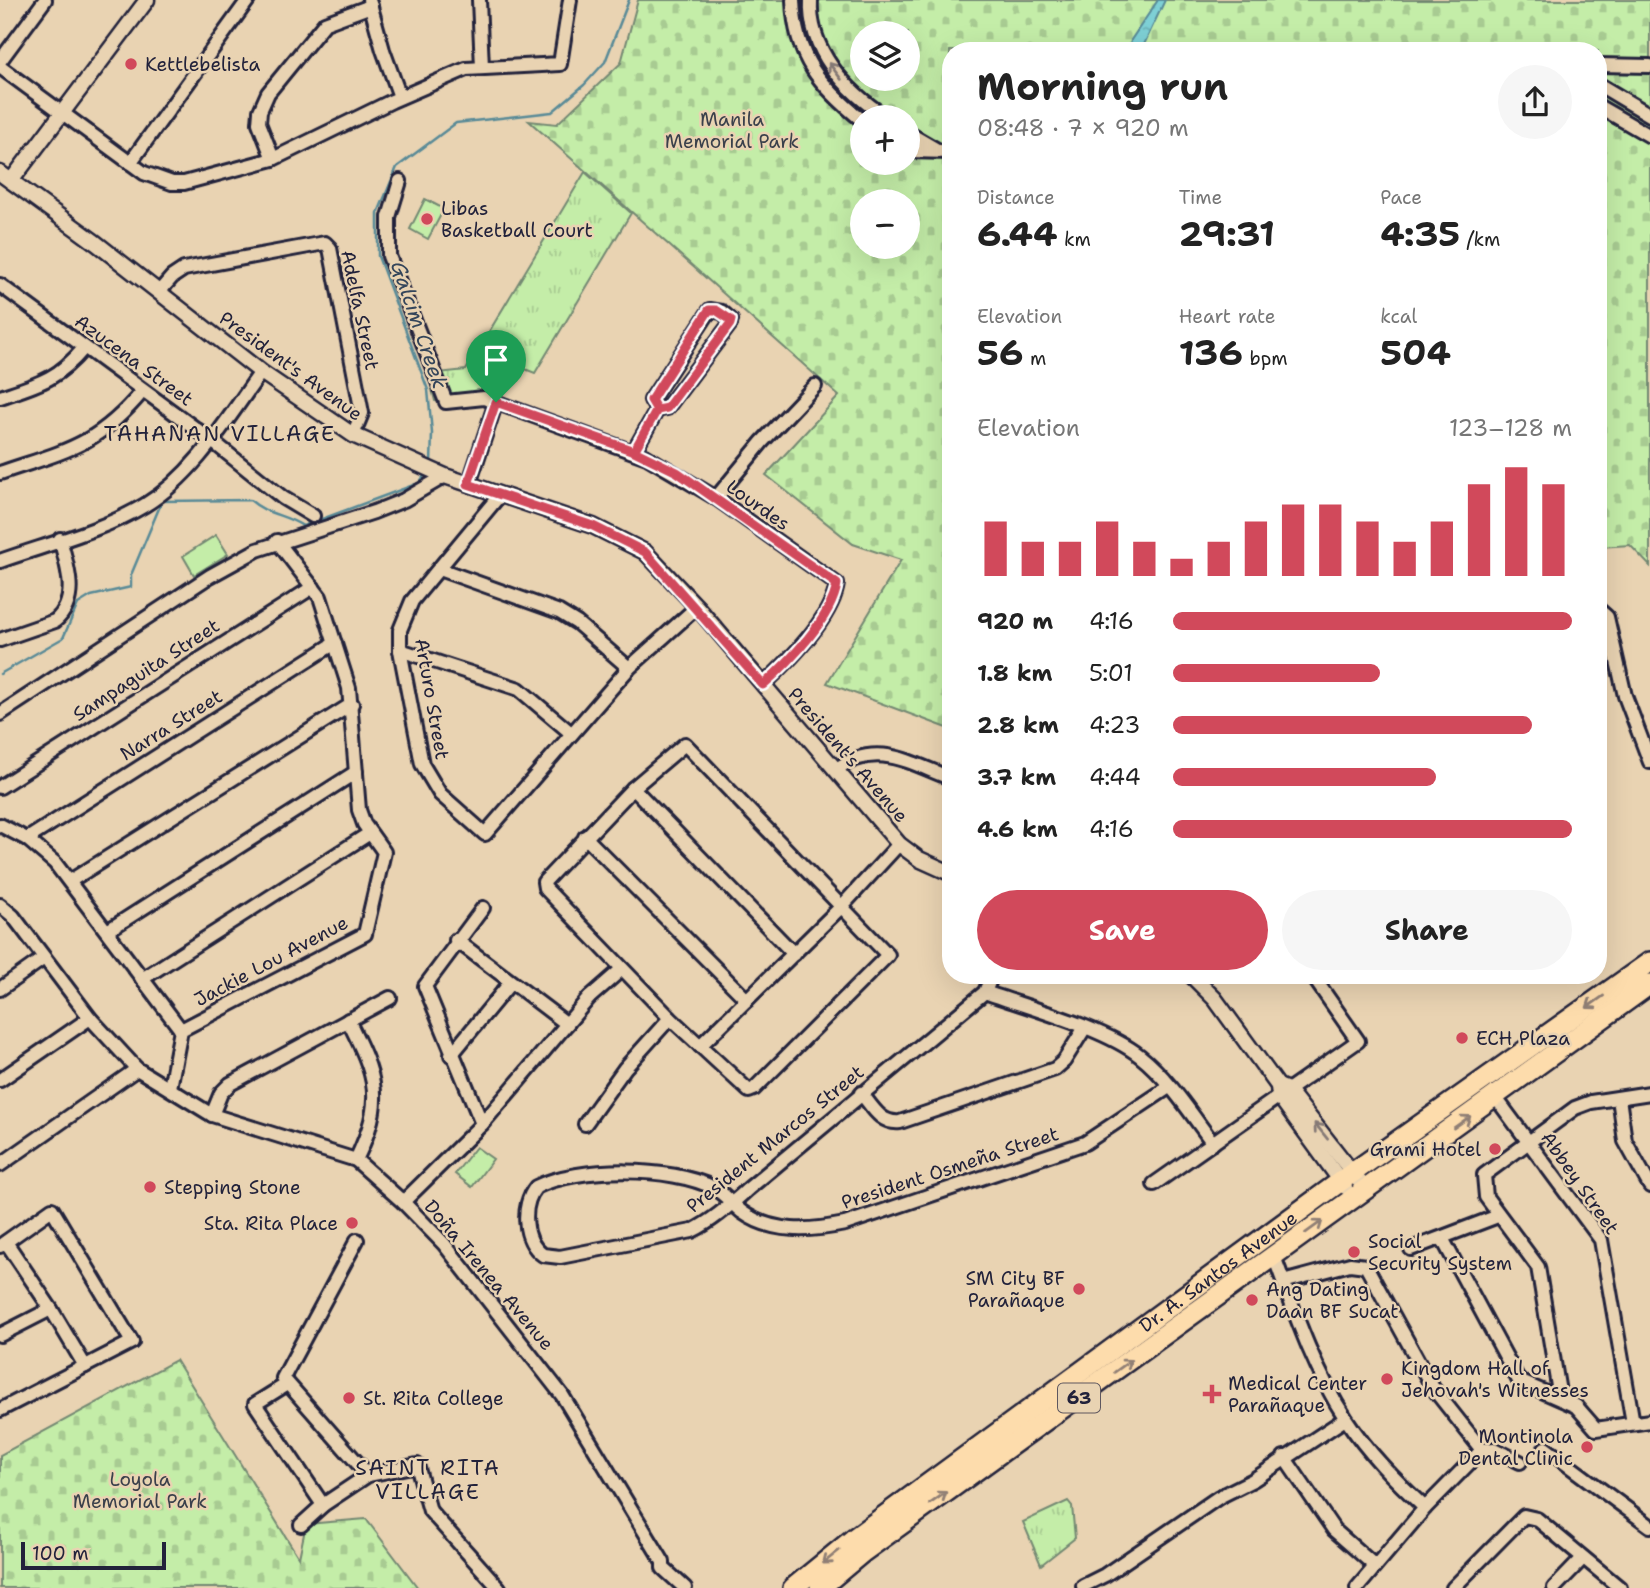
<!DOCTYPE html>
<meta charset="utf-8">
<style>
body{margin:0;font-family:"Shantell Sans",sans-serif;background:#f6f6f6;color:#222;height:100vh;display:flex;flex-direction:column;font-size:26px;white-space:nowrap}
*{box-sizing:border-box;margin:0}
p{font-size:23px;color:#767676}
.icon{flex:none;width:38px;height:38px;fill:none;stroke:currentColor;stroke-width:2;stroke-linecap:round;stroke-linejoin:round}
.map{position:relative;flex:1;overflow:hidden}
.panel{position:absolute;left:942px;top:42px;width:665px;height:942px;display:flex;flex-direction:column;background:#fff;border-radius:28px;box-shadow:0 7px 28px #0002}
.panel>*{flex:none}
.fabs{position:absolute;left:850px;top:21px;display:grid;gap:14px}
.fabs a{display:grid;place-items:center;width:70px;height:70px;border-radius:50%;background:#fff;box-shadow:0 7px 28px #0002;font-size:35px}
.scale{position:absolute;left:21px;bottom:18px;width:145px;box-sizing:border-box;padding-left:7px;border:4px solid #22223b;border-top:0;font-size:19px;line-height:24px;white-space:nowrap;color:#22223b;-webkit-text-stroke:5px #e9d3b2;paint-order:stroke}
.pin{position:absolute;display:grid;place-items:center;width:60px;height:60px;color:#fff;margin:-72px -30px;border-radius:50% 50% 50% 0;rotate:-45deg;box-shadow:0 0 7px #0007}
.pin .icon{rotate:45deg}
.round{display:grid;place-items:center;flex:none;width:74px;height:74px;border-radius:37px;background:#f6f6f6}
.overview{display:flex;align-items:center;justify-content:space-between;height:119px;padding:0 35px}
h1{font-size:38px;font-weight:700;line-height:52px}
.metrics{display:grid;grid-template-columns:repeat(3,1fr);gap:10px;height:119px;padding:7px 35px}
.metrics div{display:grid;align-content:center}
.metrics b{font-size:35px;font-weight:700}
.metrics small{font-size:19px;font-weight:400}
.metrics p{font-size:19px}
.chart{height:196px;padding:14px 35px}
.chart p{display:flex;justify-content:space-between}
.chart svg{width:100%;height:126px;margin-top:7px;stroke:#d1495b;stroke-width:6}
.primary-button{display:flex;gap:14px;margin-top:auto;padding:14px 35px}
.primary-button a{flex:1;height:80px;border-radius:42px;background:#d1495b;color:#fff;font-size:28px;font-weight:700;line-height:80px;text-align:center}
.primary-button a+a{background:#f6f6f6;color:#222}
ul{padding:0 35px;list-style:none;font-size:23px}
li{display:grid;grid-template-columns:112px 84px 1fr;align-items:center;height:52px}
li i{height:18px;border-radius:9px;background:#d1495b}
.map>svg:first-child{display:block}
</style>
<div class="map">
<svg width="1650" height="1588" viewBox="0 0 1650 1588">
<defs>
<pattern id="grass-tufts" width="24" height="20" patternUnits="userSpaceOnUse" patternTransform="scale(1.75)"><rect width="24" height="20" fill="#c4eda8"/><path d="M3 7l-1-3M5 7V3M7 7l1-3M15 17l-1-3M17 17v-4M19 17l1-3" fill="none" stroke="#a8cb92"/></pattern>
<pattern id="cemetery-stones" width="16" height="16" patternUnits="userSpaceOnUse" patternTransform="scale(1.75)"><rect width="16" height="16" fill="#c4eda8"/><path d="M2 7V4a2 2 0 0 1 4 0v3zM10 15v-3a2 2 0 0 1 4 0v3z" fill="#a8cb92"/></pattern>
<pattern id="water-ripples" width="26" height="14" patternUnits="userSpaceOnUse" patternTransform="scale(1.75)"><rect width="26" height="14" fill="#7ed0d5"/><path d="M2 4q2-2 4 0t4 0M15 11q2-2 4 0t4 0" fill="none" stroke="#6db2b8"/></pattern>
</defs>
<rect width="100%" height="100%" fill="#e9d3b2"/>
<filter id="ink" filterUnits="userSpaceOnUse"><feTurbulence type="fractalNoise" baseFrequency=".0143" numOctaves="2"/><feDisplacementMap in="SourceGraphic" scale="14" xChannelSelector="R" yChannelSelector="G"/><feConvolveMatrix kernelMatrix="1 2 1 2 8 2 1 2 1" color-interpolation-filters="sRGB"/></filter>
<g filter="url(#ink)">
<g fill="url(#grass-tufts)" stroke="#738872" stroke-width="2">
<polygon points="585,172 631,213 535,373 510,363 497,396 435,401 428,374 466,370"/>
<polygon points="1068,1501 1072,1506 1075,1538 1041,1565 1023,1522"/>
</g>
<g fill="url(#cemetery-stones)" stroke="#738872" stroke-width="2" fill-rule="evenodd">
<path d="M638,0H1650V566L1630,545L1600,547L1598,536V51H950V729L827,683L901,560L853,544L766,475L839,396L529,121L557,124L621,63ZM863,33H908V79H863ZM863,117H908V163H863ZM863,201H908V247H863Z"/>
<polygon points="176,1360 299,1558 306,1524 366,1519 418,1588 0,1588 0,1455"/>
</g>
<g fill="#c4eda8" stroke="#738872" stroke-width="2">
<polygon points="425,199 444,209 428,239 410,229"/>
<polygon points="216,535 228,554 194,575 183,556"/>
<polygon points="476,1147 493,1159 472,1187 455,1174"/>
</g>
<polygon fill="url(#water-ripples)" stroke="#598a97" stroke-width="2" points="1158,0 1165,0 1141,51 1129,51 1131,40"/>
<g fill="none" stroke-linecap="round" stroke-linejoin="round">
<g stroke="#598a97" stroke-width="2.5">
<polyline points="431,463 432,433 428,390 378,256 378,213 397,167 456,123 552,112 584,85 605,62 629,0"/>
<path d="M0,674L63,638L78,604L91,596L131,587V575L162,501L250,500C267,515 284,514 303,526L419,483L427,472"/>
</g>
<g stroke="#22223b" stroke-width="18">
<g id="minor">
<polyline points="369,0 383,50 400,97"/>
<polyline points="479,0 482,67"/>
<path d="M793,0C795,58 820,86 863,121"/>
<path d="M811,0C808,50 846,91 886,117"/>
<polyline points="0,61 45,0"/>
<polyline points="1598,65 1650,66"/>
<polyline points="0,67 144,173 172,183 184,183 273,159 392,101 466,69 560,64 570,0"/>
<polyline points="1598,84 1650,115"/>
<polyline points="1598,106 1650,136"/>
<polyline points="908,133 939,151"/>
<polyline points="908,151 950,152"/>
<polyline points="273,159 259,123 260,111 268,93 325,23 371,6"/>
<polyline points="130,163 248,0"/>
<path d="M400,181L389,217V256L446,402L484,398L647,457L716,498L837,584C832,618 788,662 763,685"/>
<polyline points="0,285 211,440 283,498 313,516"/>
<polyline points="159,292 172,277 184,269 325,243 330,248 362,413 353,435"/>
<path d="M0,397C39,384 57,380 84,348"/>
<polyline points="634,451 657,410 667,408 730,324 731,320 722,312 710,310 651,400 657,410"/>
<path d="M0,473C64,451 96,447 142,392"/>
<polyline points="469,484 496,402"/>
<polyline points="499,496 412,601 400,630 400,650 422,764 440,794 485,834 629,668 697,607"/>
<polyline points="716,498 762,442 815,386"/>
<path d="M0,561C48,544 102,531 145,505C194,475 228,418 261,372"/>
<polyline points="439,569 559,612 577,623 629,668"/>
<polyline points="1598,609 1607,617 1625,696 1650,762"/>
<path d="M0,640L55,621C80,600 67,566 60,539"/>
<polyline points="400,650 519,689 571,733"/>
<polyline points="0,714 210,576 257,550 374,512 404,500 445,476"/>
<polygon points="685,744 888,955 754,1089 749,1091 670,1018 545,888 544,882 633,788"/>
<path d="M835,770C876,740 908,762 950,778"/>
<polyline points="0,787 313,587"/>
<polyline points="633,788 794,954"/>
<polyline points="0,825 27,839 55,863 181,1030"/>
<polyline points="585,837 747,1000"/>
<polyline points="27,839 335,643"/>
<polyline points="70,881 352,704"/>
<polyline points="0,905 13,916 90,1018 137,1069 212,1115 356,1160 403,1202 444,1244 562,1395 663,1562 663,1568 685,1588"/>
<polyline points="107,931 356,772"/>
<polyline points="456,940 567,1024"/>
<path d="M992,975L985,992L748,1189C730,1205 714,1220 692,1231L560,1257L543,1255C523,1241 521,1205 536,1187C579,1166 671,1166 714,1188C725,1194 732,1204 742,1212C772,1234 811,1231 845,1224L1085,1143L1169,1087"/>
<polyline points="142,979 370,833"/>
<polyline points="0,989 44,958"/>
<path d="M985,992C1029,1008 1105,1028 1140,1056C1169,1079 1191,1114 1213,1143"/>
<polyline points="590,997 622,969"/>
<path d="M348,1020C377,1078 385,1099 356,1160"/>
<polyline points="700,1046 842,906 899,844"/>
<polyline points="451,1055 511,982"/>
<polyline points="0,1080 90,1018"/>
<polyline points="170,1088 181,1030 365,934 384,852 364,824 359,810 349,688 320,597 277,541"/>
<path d="M861,1093C872,1106 880,1124 900,1122L1055,1069L1064,1061L1084,1029"/>
<polyline points="1496,1098 1601,1240 1633,1423"/>
<polyline points="1619,1098 1625,1141 1650,1186"/>
<polyline points="212,1115 221,1093 230,1084 390,998"/>
<polyline points="482,1124 425,986 483,908"/>
<polyline points="585,1124 625,1068 670,1018"/>
<polyline points="0,1165 137,1069"/>
<polyline points="1154,1184 1358,1041 1312,975"/>
<polyline points="403,1202 482,1124 589,998"/>
<polyline points="1442,1238 1519,1381 1576,1406 1596,1429 1650,1421"/>
<polyline points="357,1240 283,1378 368,1475"/>
<polyline points="6,1242 51,1309 85,1366"/>
<polyline points="0,1246 52,1209 132,1342 0,1410"/>
<polyline points="1411,1249 1498,1216"/>
<path d="M1274,1256C1294,1311 1314,1370 1346,1419C1368,1453 1396,1481 1425,1508"/>
<polyline points="1283,1282 1350,1264 1366,1266 1433,1388 1482,1450"/>
<polyline points="0,1335 51,1309"/>
<polyline points="287,1384 255,1404 323,1505"/>
<polyline points="1560,1398 1538,1267 1486,1197 1484,1175 1575,1108 1591,1102 1650,1093"/>
<polyline points="1545,1448 1650,1526"/>
<polyline points="1284,1457 1334,1530 1375,1566"/>
<polyline points="301,1525 323,1505 368,1475 417,1465 430,1511 499,1588"/>
<polyline points="1083,1586 1105,1575 1219,1497 1253,1480 1345,1419"/>
<polyline points="1357,1588 1425,1508 1482,1450 1494,1449 1520,1462"/>
<polyline points="1453,1588 1524,1516 1537,1519 1620,1588"/>
<polyline points="1554,1588 1583,1558"/>
</g>
</g>
<g stroke="#22223b" stroke-width="19">
<g id="tertiary">
<polyline points="0,173 96,243 261,372 353,435 445,476 593,526 645,552 697,607 899,844 919,859 950,873"/>
<polyline points="11,181 147,0"/>
<polyline points="1191,975 1215,999 1278,1086 1279,1096 1345,1187"/>
<polyline points="1278,1086 1288,1090 1366,1190"/>
</g>
</g>
<g stroke="#22223b" stroke-width="24">
<g id="primary">
<path id="s1" d="M793,1588L853,1539L1341,1181L1650,962"/>
<polyline points="820,1588 863,1552 1650,984"/>
</g>
</g>
<use href="#minor" stroke="#e9d3b2" stroke-width="12"/>
<use href="#tertiary" stroke="#e9d3b2" stroke-width="14"/>
<use href="#primary" stroke="#fddcac" stroke-width="19"/>
</g>
<defs><path id="oneway-shaft" d="M-6 0H5M1.5-3L5.5 0L1.5 3" fill="none" stroke-width="1.6" stroke-linecap="round" stroke-linejoin="round" transform="scale(1.75)"/></defs>
<g stroke="#867a76">
<use href="#oneway-shaft" transform="translate(835 71) rotate(-127)"/>
<use href="#oneway-shaft" transform="translate(1321 1131) rotate(-129)"/>
</g>
<g stroke="#907f74">
<use href="#oneway-shaft" transform="translate(1595 1002) rotate(145)"/>
<use href="#oneway-shaft" transform="translate(1462 1122) rotate(-35)"/>
<use href="#oneway-shaft" transform="translate(1314 1227) rotate(-36)"/>
<use href="#oneway-shaft" transform="translate(1123 1366) rotate(-36)"/>
<use href="#oneway-shaft" transform="translate(938 1498) rotate(-35)"/>
<use href="#oneway-shaft" transform="translate(831 1557) rotate(141)"/>
</g>
</g>
<g fill="none" stroke-linecap="round" stroke-linejoin="round" filter="url(#ink)">
<g stroke="#fff" stroke-width="14">
<path id="route" d="M496,402L468,484L593,526L645,552L763,685C789,662 832,618 837,584L677,472L634,451L657,410L651,400L709,310H716L731,320L730,324L667,408L657,410L634,451L496,402"/>
</g>
<use href="#route" stroke="#d1495b" stroke-width="9"/>
</g>
<g fill="#d1495b" stroke="#e9d3b2" stroke-width="2.5">
<circle cx="131" cy="64" r="7"/>
<circle cx="427" cy="219" r="7"/>
<circle cx="1462" cy="1038" r="7"/>
<circle cx="1495" cy="1149" r="7"/>
<circle cx="150" cy="1187" r="7"/>
<circle cx="352" cy="1223" r="7"/>
<circle cx="1354" cy="1252" r="7"/>
<circle cx="1079" cy="1289" r="7"/>
<circle cx="1252" cy="1300" r="7"/>
<circle cx="1387" cy="1379" r="7"/>
<path d="M1208.5 1383.5h7v7h7v7h-7v7h-7v-7h-7v-7h7z"/>
<circle cx="349" cy="1398" r="7"/>
<circle cx="1587" cy="1447" r="7"/>
</g>
<g text-anchor="middle" dominant-baseline="central" stroke-width="5" stroke-linejoin="round" paint-order="stroke">
<rect fill="#e9d3b2" stroke="#5e575f" stroke-width="2" x="1058" y="1383.5" width="42" height="29" rx="5"/>
<g font-size="18" font-weight="bold" fill="#22223b">
<text x="1079" y="1398">63</text>
</g>
<g font-size="19" fill="#22223b" stroke="#e9d3b2" text-anchor="start">
<text x="145" y="64">Kettlebelista</text>
<text x="441" y="208">Libas<tspan x="441" dy="22">Basketball Court</tspan></text>
<text x="1476" y="1038">ECH Plaza</text>
<text x="1481" y="1149" text-anchor="end">Grami Hotel</text>
<text x="164" y="1187">Stepping Stone</text>
<text x="338" y="1223" text-anchor="end">Sta. Rita Place</text>
<text x="1368" y="1241">Social<tspan x="1368" dy="22">Security System</tspan></text>
<text x="1065" y="1278" text-anchor="end">SM City BF<tspan x="1065" dy="22">Parañaque</tspan></text>
<text x="1266" y="1289">Ang Dating<tspan x="1266" dy="22">Daan BF Sucat</tspan></text>
<text x="1401" y="1368">Kingdom Hall of<tspan x="1401" dy="22">Jehovah's Witnesses</tspan></text>
<text x="1228" y="1383">Medical Center<tspan x="1228" dy="22">Parañaque</tspan></text>
<text x="363" y="1398">St. Rita College</text>
<text x="1573" y="1436" text-anchor="end">Montinola<tspan x="1573" dy="22">Dental Clinic</tspan></text>
</g>
<g font-size="19" fill="#3a404b" stroke="#e9d3b2">
<text x="732" y="119">Manila<tspan x="732" dy="22">Memorial Park</tspan></text>
<text x="140" y="1479">Loyola<tspan x="140" dy="22">Memorial Park</tspan></text>
</g>
<g font-size="19" fill="#22223b" stroke="#e9d3b2">
<text transform="translate(360 310) rotate(78)">Adelfa Street</text>
<text transform="translate(134 360) rotate(36)">Azucena Street</text>
<text transform="translate(291 366) rotate(36)">President's Avenue</text>
<text transform="translate(758 505) rotate(35)">Lourdes</text>
<text transform="translate(146 670) rotate(-33)">Sampaguita Street</text>
<text transform="translate(432 699) rotate(80)">Arturo Street</text>
<text transform="translate(171 725) rotate(-32)">Narra Street</text>
<text transform="translate(848 755) rotate(49)">President's Avenue</text>
<text transform="translate(271 961) rotate(-28)">Jackie Lou Avenue</text>
<text transform="translate(775 1139) rotate(-39)">President Marcos Street</text>
<text transform="translate(950 1168) rotate(-18)">President Osmeña Street</text>
<text transform="translate(1580 1183) rotate(55)">Abbey Street</text>
<text stroke="none"><textPath href="#s1" startOffset="530">Dr. A. Santos Avenue</textPath></text>
<text transform="translate(489 1275) rotate(50)">Doña Irenea Avenue</text>
</g>
<g font-size="21" font-style="italic" fill="#34455a" stroke="#e9d3b2">
<text transform="translate(419 325) rotate(71)">Galcim Creek</text>
</g>
<g font-size="21" letter-spacing="2" fill="#22223b" stroke="#e9d3b2">
<text x="220" y="434">TAHANAN VILLAGE</text>
<text x="428" y="1468">SAINT RITA<tspan x="428" dy="24">VILLAGE</tspan></text>
</g>
</g>
</svg>
<div class="fabs">
<a><svg class="icon" aria-label="layers" viewBox="0 0 24 24"><path d="M12 4l9 5-9 5-9-5zM3 14l9 5 9-5"/></svg></a>
<a>+</a>
<a>−</a>
</div>
<div class="scale">100 m</div>
<div class="pin" style="left:496px;top:402px;background:#1e9e55"><svg class="icon" aria-label="arrive" viewBox="0 0 24 24"><path d="M6 21V4h12l-3 4 3 4H6"/></svg></div>
<section class="panel">
<div class="overview"><div><h1>Morning run</h1><p>08:48 · 7 × 920 m</p></div><a class="round"><svg class="icon" aria-label="share" viewBox="0 0 24 24"><path d="M12 15V3M7 8l5-5 5 5M5 13v7h14v-7"/></svg></a></div>
<div class="metrics">
<div><p>Distance</p><b>6.44<small> km</small></b></div>
<div><p>Time</p><b>29:31</b></div>
<div><p>Pace</p><b>4:35<small> /km</small></b></div>
</div>
<div class="metrics">
<div><p>Elevation</p><b>56<small> m</small></b></div>
<div><p>Heart rate</p><b>136<small> bpm</small></b></div>
<div><p>kcal</p><b>504</b></div>
</div>
<div class="chart"><p><span>Elevation</span>123–128 m</p>
<svg viewBox="0 0 160 44" preserveAspectRatio="none"><path d="M5 44V25M15 44V32M25 44V32M35 44V25M45 44V32M55 44V38M65 44V32M75 44V25M85 44V19M95 44V19M105 44V25M115 44V32M125 44V25M135 44V12M145 44V6M155 44V12"/></svg>
</div>
<ul>
<li><b>920 m</b>4:16<i style="width:100%"></i></li>
<li><b>1.8 km</b>5:01<i style="width:52%"></i></li>
<li><b>2.8 km</b>4:23<i style="width:90%"></i></li>
<li><b>3.7 km</b>4:44<i style="width:66%"></i></li>
<li><b>4.6 km</b>4:16<i style="width:100%"></i></li>
</ul>
<div class="primary-button"><a>Save</a><a>Share</a></div>
</section>
</div>
